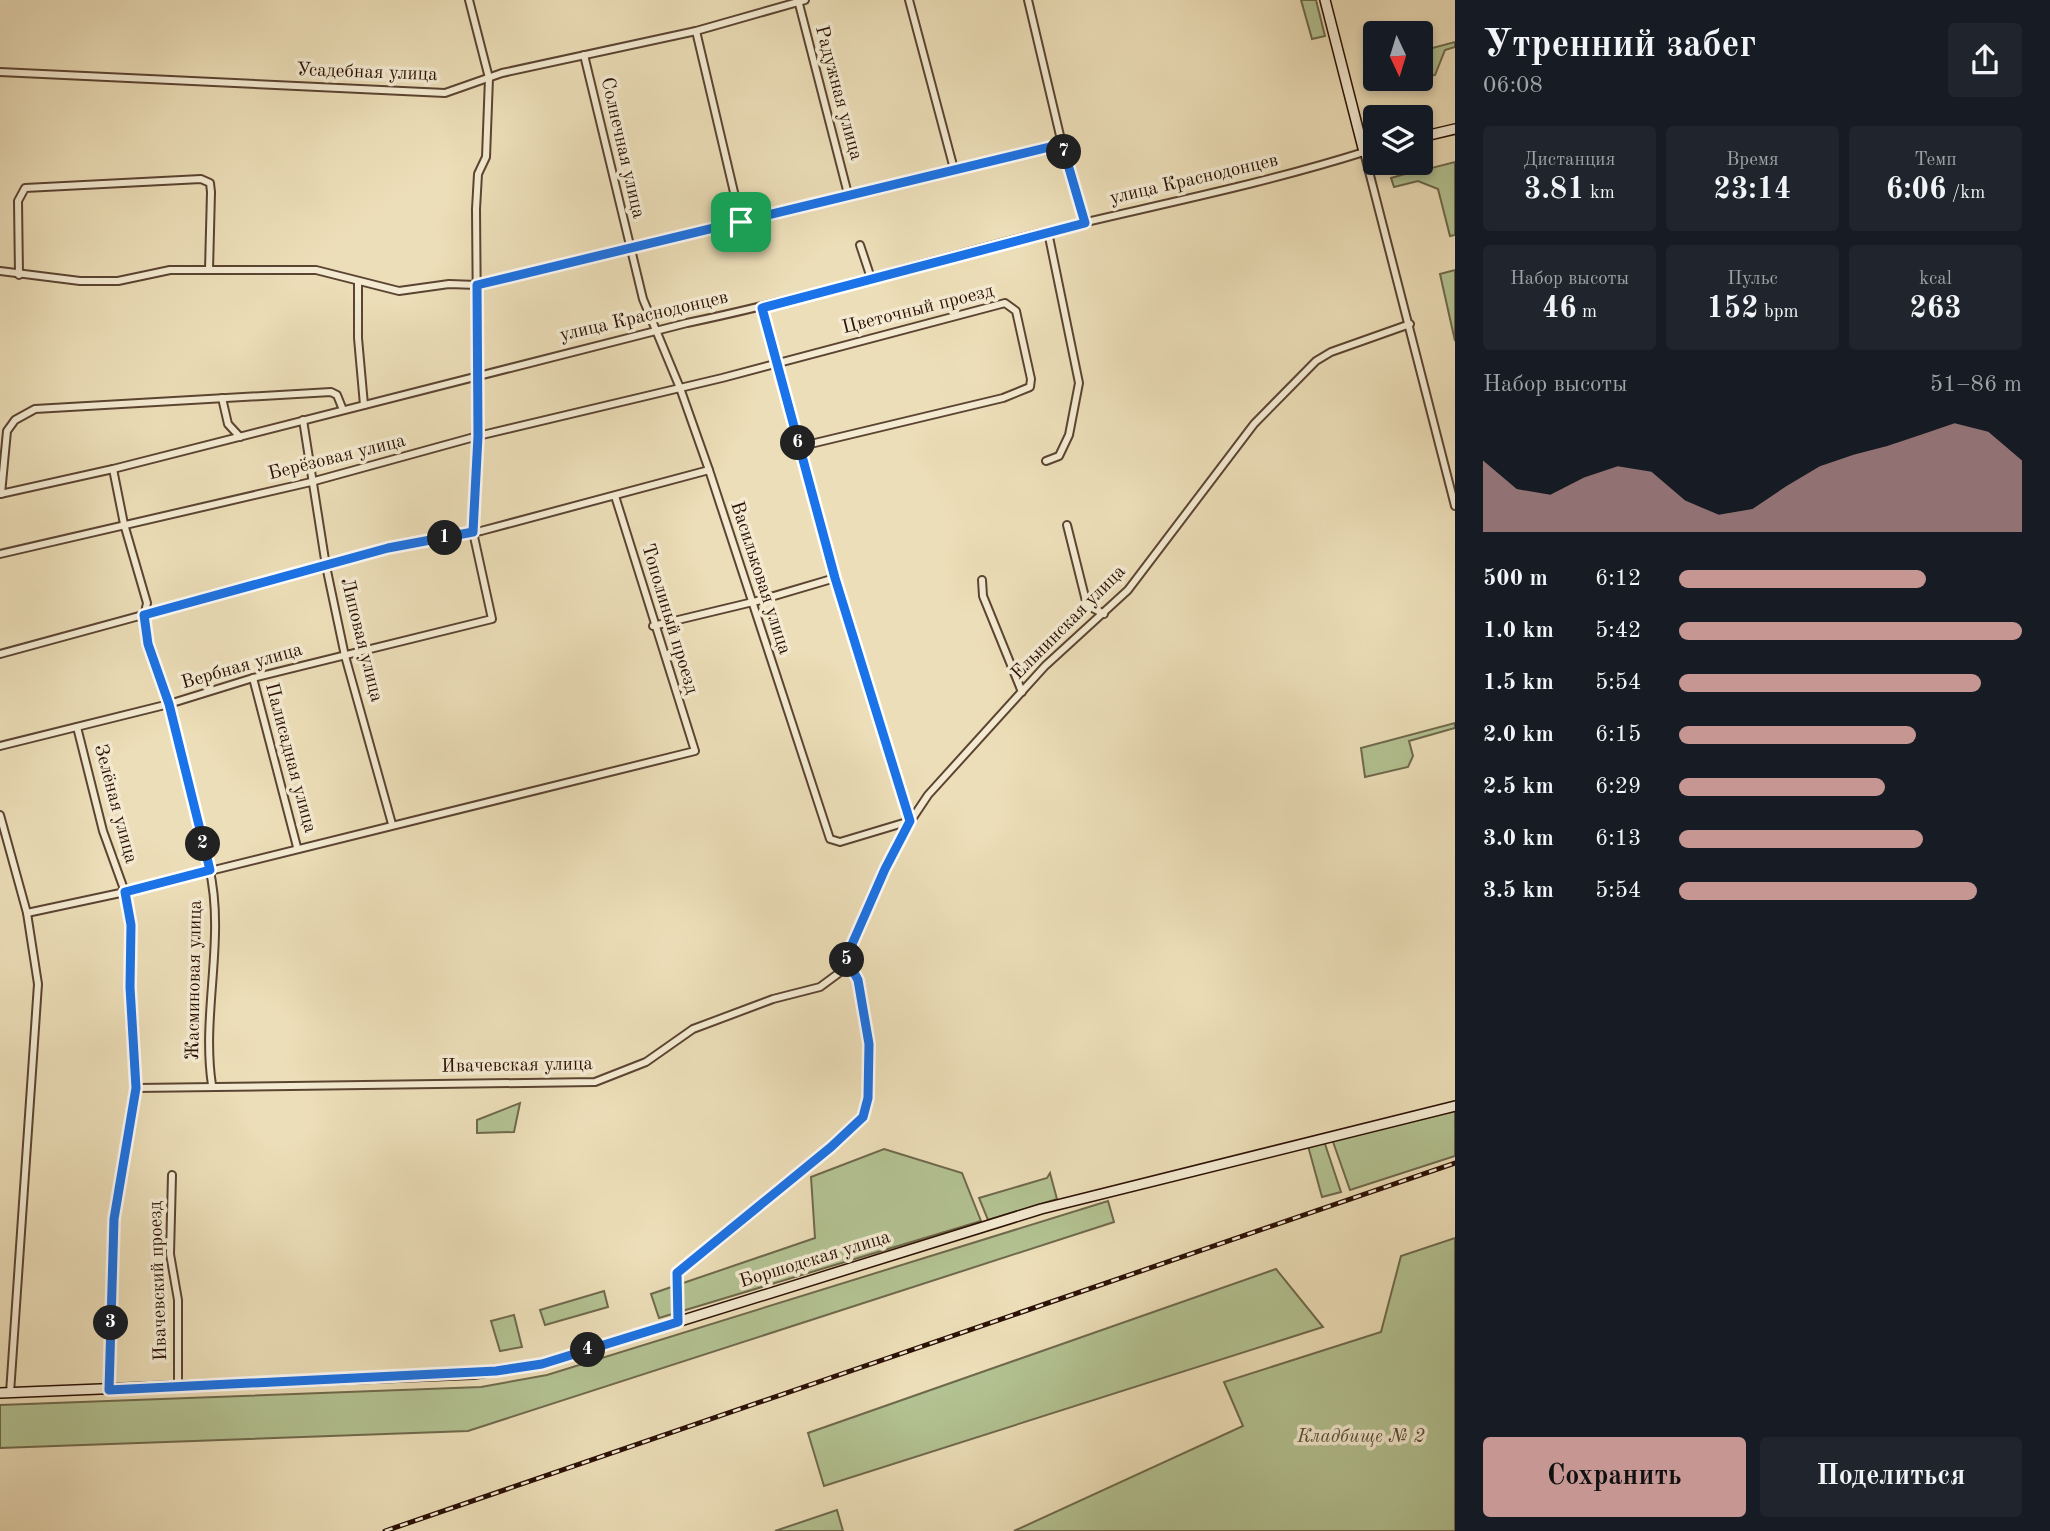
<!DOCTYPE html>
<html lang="ru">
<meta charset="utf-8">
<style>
body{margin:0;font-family:"Old Standard TT",serif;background:#20242c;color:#f1f3f6;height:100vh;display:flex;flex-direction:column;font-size:26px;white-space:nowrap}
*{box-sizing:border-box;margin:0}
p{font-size:23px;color:#9ea1a6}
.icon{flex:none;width:38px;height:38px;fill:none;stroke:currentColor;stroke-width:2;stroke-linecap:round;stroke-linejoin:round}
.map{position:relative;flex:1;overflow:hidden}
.panel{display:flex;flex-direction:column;background:#171b24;width:595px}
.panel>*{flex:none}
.needle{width:46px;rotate:176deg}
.fabs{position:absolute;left:1363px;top:21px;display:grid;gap:14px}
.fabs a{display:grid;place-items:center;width:70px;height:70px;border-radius:7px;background:#171b24;box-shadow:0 4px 10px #0003;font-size:35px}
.pin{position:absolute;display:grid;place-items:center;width:60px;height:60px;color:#fff;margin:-30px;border-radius:14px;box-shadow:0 4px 10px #0006}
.km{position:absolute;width:35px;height:35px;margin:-18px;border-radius:50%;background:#222;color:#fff;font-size:19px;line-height:35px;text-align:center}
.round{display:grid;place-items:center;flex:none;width:74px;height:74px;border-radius:7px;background:#20242c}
.overview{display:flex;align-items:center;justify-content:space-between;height:119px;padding:0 28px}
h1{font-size:38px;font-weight:700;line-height:52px}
.figures{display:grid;grid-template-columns:repeat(3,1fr);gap:10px;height:119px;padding:7px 28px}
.figures div{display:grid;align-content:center;border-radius:7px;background:#20242c;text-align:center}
.figures b{font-size:30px;font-weight:700}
.figures small{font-size:19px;font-weight:400}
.figures p{font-size:19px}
.chart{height:196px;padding:14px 28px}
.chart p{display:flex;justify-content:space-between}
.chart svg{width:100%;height:126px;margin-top:7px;fill:#c59692;opacity:.7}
.action{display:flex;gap:14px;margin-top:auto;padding:14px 28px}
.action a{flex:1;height:80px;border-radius:7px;background:#c59692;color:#111;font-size:28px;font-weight:700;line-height:80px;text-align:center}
.action a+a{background:#20242c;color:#f1f3f6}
ul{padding:0 28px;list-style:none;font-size:23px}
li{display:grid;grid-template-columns:112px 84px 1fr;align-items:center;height:52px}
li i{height:18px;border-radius:9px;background:#c59692}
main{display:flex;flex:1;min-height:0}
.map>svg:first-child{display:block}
</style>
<main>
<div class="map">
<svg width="1455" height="1531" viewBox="0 0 1455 1531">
<rect width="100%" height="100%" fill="#ecdeb8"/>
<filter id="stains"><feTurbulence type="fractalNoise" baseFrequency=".00286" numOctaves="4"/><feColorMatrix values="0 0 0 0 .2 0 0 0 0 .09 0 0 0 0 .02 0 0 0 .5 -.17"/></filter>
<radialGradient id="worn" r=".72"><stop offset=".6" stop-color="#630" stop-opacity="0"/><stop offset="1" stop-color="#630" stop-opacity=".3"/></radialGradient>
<g fill="#b3c292" stroke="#6f694c" stroke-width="2">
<polygon points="1301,0 1316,0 1325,36 1312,39"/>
<polygon points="1455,42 1455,47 1445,50 1435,75 1421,78 1421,51"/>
<polygon points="1455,162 1455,235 1450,236 1438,189 1418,181 1394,187 1391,178 1405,174 1402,163 1414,163 1424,170"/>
<polygon points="1455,270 1455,341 1440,274"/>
<polygon points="1455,723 1455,728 1409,741 1413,756 1408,767 1365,777 1361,748"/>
<polygon points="520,1103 514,1132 477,1133 477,1120"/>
<polygon points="1455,1109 1455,1156 1350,1190 1332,1139"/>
<polygon points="1324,1141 1341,1192 1322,1197 1308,1146"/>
<polygon points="884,1149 962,1173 981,1221 659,1318 651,1294 815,1238 811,1177"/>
<polygon points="1050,1173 1057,1199 988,1220 979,1198 1047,1178"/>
<polygon points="1108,1201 1114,1222 468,1431 0,1448 0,1405 481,1387 547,1375"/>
<polygon points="1455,1238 1455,1531 1014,1531 1243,1426 1224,1382 1381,1332 1401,1256"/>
<polygon points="1276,1269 1323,1327 824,1486 808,1433"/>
<polygon points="604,1291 608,1307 545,1325 540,1310"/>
<polygon points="514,1315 522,1347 500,1351 491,1321"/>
<polygon points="837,1510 843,1531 775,1531"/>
</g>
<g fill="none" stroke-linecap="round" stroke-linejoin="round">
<g stroke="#5b4432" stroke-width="10">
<g id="street">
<polyline points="798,0 848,194"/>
<polyline points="909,0 954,169"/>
<polyline points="1028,0 1062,144 1085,223"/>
<polyline points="696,31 741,222"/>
<polyline points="584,55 643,299 680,388 709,470 830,839 840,842 910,821 835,578 762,308"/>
<polyline points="0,72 445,93 502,73 696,31 805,0"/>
<polyline points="860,245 871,278"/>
<polyline points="0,271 80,281 118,281 170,270 316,270 399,291 449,284 477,285 1062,144"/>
<polyline points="19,275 18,201 25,188 201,179 210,183 211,192 209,270"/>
<polyline points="358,281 358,338 364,405"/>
<polyline points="222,398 228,424 240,437"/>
<polyline points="303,420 326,566 345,656 392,824"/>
<polyline points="1046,461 1059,456 1069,435 1079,383 1048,232"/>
<path d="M113,469L124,524L147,603C137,637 160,674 169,706C184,759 196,813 209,867C226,938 201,1013 212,1085"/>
<path d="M0,494L113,469L687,323C802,299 914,265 1028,236C1140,208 1253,187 1364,152L1455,506"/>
<polyline points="1,494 7,431 15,420 35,409 331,392 337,395 343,410"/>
<polyline points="1067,525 1087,605 1104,614"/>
<polyline points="0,554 311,482 478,436 722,378 1005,303 1016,311 1031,379 1030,387 1003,398 798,447"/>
<polyline points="982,580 983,596 1022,692"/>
<polyline points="653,626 757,601 835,578"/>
<polyline points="0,654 388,548 481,531 709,470"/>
<polyline points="253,678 297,847"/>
<polyline points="77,727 103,831 125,892 131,925 130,987 136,1088 114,1219 109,1390"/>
<polyline points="0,746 169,704 253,678 492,619 473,532 478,436 476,209 478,174 486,157 489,78 469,0"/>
<polyline points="0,815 27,913 38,984 10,1393"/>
<polyline points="27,913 125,892 695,751 615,496"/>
<polyline points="136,1088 595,1082 646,1062 693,1029 773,999 820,987 839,973 885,869 904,831 928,795 1045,666 1128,590 1254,424 1316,361 1331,352 1410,324"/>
<polyline points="172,1175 170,1254 178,1300 178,1386"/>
<polyline points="678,1322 677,1273 831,1147 863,1117 868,1098 869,1044 858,980 846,958"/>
</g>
</g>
<g stroke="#2b1005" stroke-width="12">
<g id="secondary">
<polyline points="1325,0 1364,152 1376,149"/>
<polyline points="1421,137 1455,129"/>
<polyline points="0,1393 473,1374 542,1364 1041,1209 1455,1106"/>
</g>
</g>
<use href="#street" stroke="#f3ead1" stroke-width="6"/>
<use href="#secondary" stroke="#f3ead1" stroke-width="9"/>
<g stroke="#2b1005" stroke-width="5">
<polyline id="rail" points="385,1531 1455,1163"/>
</g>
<use href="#rail" stroke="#f3ead1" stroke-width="2.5" stroke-dasharray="8" stroke-linecap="butt"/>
</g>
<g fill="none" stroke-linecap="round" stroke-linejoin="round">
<g stroke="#fff" stroke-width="14">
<polygon id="route" points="1062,144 1085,223 762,308 835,578 910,821 885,869 846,958 858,980 869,1044 868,1098 863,1117 831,1147 677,1273 678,1322 542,1364 496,1371 109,1390 114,1219 136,1088 130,987 131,925 125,892 210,870 169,704 148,644 144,615 388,548 473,532 478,436 477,285"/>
</g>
<use href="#route" stroke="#1a73e8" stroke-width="9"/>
</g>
<g text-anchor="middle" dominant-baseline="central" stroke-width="7" stroke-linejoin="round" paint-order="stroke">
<g font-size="19" fill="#2b1005" stroke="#f3ead1">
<text transform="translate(367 73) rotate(2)">Усадебная улица</text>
<text transform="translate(838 93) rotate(75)">Радужная улица</text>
<text transform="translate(622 148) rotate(77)">Солнечная улица</text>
<text transform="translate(1194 180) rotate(-13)">улица Краснодонцев</text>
<text transform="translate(918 310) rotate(-14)">Цветочный проезд</text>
<text transform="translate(644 317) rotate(-13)">улица Краснодонцев</text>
<text transform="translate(337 458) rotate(-14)">Берёзовая улица</text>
<text transform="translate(760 578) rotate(72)">Васильковая улица</text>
<text transform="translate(669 619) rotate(73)">Тополиный проезд</text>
<text transform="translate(1069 623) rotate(-45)">Ельнинская улица</text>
<text transform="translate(361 640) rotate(76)">Липовая улица</text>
<text transform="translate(242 667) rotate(-16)">Вербная улица</text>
<text transform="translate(290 758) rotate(75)">Палисадная улица</text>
<text transform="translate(115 804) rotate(75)">Зелёная улица</text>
<text transform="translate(195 980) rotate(-89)">Жасминовая улица</text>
<text transform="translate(517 1066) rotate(-1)">Ивачевская улица</text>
<text transform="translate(815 1260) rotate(-17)">Боршодская улица</text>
<text transform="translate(159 1281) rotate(-92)">Ивачевский проезд</text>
</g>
<g font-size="19" font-style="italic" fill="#5b4e36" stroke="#f3ead1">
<text x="1361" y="1437">Кладбище № 2</text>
</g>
</g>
<rect width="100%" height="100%" filter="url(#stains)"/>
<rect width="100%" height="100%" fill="url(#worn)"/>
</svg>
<div class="fabs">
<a><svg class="needle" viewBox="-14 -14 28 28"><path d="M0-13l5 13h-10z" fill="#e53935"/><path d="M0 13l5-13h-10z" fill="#9ea1a6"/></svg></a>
<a><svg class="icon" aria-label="layers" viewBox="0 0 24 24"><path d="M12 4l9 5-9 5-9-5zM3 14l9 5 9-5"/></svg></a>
</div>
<div class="pin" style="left:741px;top:222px;background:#1e9e55"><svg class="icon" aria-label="arrive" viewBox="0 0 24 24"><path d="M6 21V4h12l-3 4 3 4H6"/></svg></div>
<b class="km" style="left:445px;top:538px">1</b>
<b class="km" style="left:203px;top:844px">2</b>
<b class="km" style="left:111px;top:1323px">3</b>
<b class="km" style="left:588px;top:1350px">4</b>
<b class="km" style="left:847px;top:960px">5</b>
<b class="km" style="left:798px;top:443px">6</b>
<b class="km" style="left:1064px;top:152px">7</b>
</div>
<section class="panel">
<div class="overview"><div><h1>Утренний забег</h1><p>06:08</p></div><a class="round"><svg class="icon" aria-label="share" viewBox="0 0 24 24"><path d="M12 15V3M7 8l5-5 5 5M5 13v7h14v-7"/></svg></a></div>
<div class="figures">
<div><p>Дистанция</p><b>3.81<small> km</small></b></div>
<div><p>Время</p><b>23:14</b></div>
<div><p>Темп</p><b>6:06<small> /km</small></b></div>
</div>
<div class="figures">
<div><p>Набор высоты</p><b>46<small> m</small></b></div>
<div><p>Пульс</p><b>152<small> bpm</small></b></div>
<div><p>kcal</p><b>263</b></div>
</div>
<div class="chart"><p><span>Набор высоты</span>51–86 m</p>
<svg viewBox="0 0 160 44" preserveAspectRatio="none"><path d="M0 44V19L10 29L20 31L30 25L40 21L50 23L60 33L70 38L80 36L90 28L100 21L110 17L120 14L130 10L140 6L150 9L160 19V44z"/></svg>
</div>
<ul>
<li><b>500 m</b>6:12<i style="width:72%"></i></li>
<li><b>1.0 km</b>5:42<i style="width:100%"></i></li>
<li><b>1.5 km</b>5:54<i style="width:88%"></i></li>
<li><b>2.0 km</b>6:15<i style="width:69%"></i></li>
<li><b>2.5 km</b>6:29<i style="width:60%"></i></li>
<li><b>3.0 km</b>6:13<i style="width:71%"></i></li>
<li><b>3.5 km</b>5:54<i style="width:87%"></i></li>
</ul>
<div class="action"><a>Сохранить</a><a>Поделиться</a></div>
</section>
</main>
